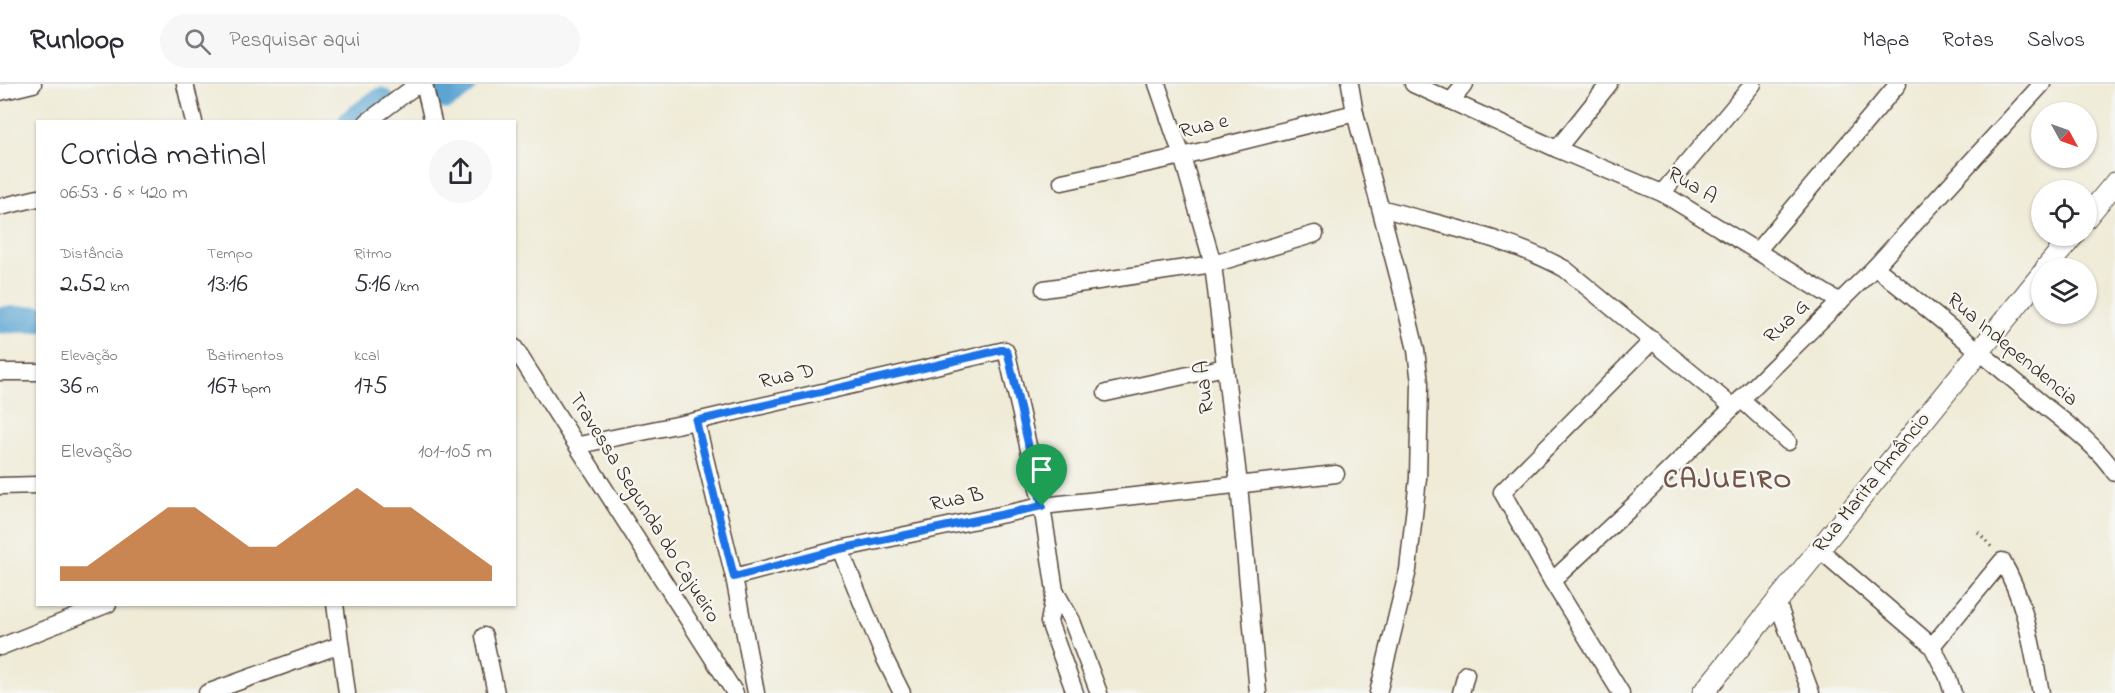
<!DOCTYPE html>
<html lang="pt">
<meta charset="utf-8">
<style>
body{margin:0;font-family:"Indie Flower",sans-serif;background:#f7f7f7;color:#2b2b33;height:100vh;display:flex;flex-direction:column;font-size:22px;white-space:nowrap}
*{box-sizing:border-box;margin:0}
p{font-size:20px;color:#7c7c81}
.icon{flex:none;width:33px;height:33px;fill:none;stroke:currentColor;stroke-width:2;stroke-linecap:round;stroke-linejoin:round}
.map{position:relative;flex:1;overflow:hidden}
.sheet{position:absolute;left:36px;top:36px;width:480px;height:486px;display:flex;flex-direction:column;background:#fff;border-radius:0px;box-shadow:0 2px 4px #0004}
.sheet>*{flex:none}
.needle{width:39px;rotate:130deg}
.buttons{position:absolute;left:2031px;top:18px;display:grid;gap:12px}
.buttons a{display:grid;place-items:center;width:66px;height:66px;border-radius:50%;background:#fff;box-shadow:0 2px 4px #0004;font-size:30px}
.pin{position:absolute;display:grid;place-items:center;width:51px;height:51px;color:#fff;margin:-62px -26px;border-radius:50% 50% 50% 0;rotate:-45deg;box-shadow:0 0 6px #0007}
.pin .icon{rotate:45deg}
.round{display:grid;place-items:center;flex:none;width:63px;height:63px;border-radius:32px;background:#f7f7f7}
.head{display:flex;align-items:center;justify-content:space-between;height:102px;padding:0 24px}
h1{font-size:33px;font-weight:600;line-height:45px}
.metrics{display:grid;grid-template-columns:repeat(3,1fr);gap:9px;height:102px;padding:6px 24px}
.metrics div{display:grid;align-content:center}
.metrics b{font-size:26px;font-weight:600}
.metrics small{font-size:16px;font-weight:400}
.metrics p{font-size:16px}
.chart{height:168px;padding:12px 24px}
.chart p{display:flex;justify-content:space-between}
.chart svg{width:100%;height:108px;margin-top:6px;fill:#b45309;opacity:.7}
header{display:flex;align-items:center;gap:36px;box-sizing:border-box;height:84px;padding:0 30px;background:#fff;border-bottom:2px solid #e1e1e2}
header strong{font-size:28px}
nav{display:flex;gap:33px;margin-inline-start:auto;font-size:21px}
.search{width:420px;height:54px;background:#f7f7f7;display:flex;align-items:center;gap:15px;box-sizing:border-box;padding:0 21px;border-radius:33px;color:#7c7c81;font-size:22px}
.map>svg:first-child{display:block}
</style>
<header>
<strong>Runloop</strong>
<div class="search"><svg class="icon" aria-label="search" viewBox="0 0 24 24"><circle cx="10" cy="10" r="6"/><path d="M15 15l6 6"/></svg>Pesquisar aqui</div>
<nav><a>Mapa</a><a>Rotas</a><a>Salvos</a></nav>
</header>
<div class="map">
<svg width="2115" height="609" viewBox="0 0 2115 609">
<rect width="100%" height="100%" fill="#f6f6f2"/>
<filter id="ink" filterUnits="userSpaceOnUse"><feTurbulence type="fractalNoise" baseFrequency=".0167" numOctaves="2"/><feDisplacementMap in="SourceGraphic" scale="12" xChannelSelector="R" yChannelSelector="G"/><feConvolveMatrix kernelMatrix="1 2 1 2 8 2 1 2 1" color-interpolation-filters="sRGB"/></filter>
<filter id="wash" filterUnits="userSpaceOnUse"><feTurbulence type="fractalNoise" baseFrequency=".008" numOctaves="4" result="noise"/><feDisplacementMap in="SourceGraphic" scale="24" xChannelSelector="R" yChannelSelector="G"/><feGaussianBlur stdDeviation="1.35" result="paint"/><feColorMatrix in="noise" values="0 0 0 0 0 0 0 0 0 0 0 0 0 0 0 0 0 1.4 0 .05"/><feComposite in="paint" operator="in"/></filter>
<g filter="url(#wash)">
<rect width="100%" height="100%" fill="#efebd7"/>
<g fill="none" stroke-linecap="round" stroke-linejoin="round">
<g stroke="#5ba5d2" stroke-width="27">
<polyline points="446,12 463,0"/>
<polyline points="352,38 381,17"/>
<polyline points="0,236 38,235"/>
</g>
</g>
</g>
<g filter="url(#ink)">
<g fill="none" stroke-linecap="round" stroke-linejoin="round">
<g stroke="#56473a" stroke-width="19">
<g id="minor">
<polyline points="185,0 194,38"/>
<polyline points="424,0 433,38"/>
<polyline points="1157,0 1182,72 1213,180 1239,401 1258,609"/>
<polyline points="1350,0 1355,29 1400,199 1416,266 1420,299 1418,394 1408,486 1378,609"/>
<polyline points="1413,0 1557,65 1662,109 1840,218"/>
<polyline points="0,8 33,0"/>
<polyline points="1451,17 1465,0"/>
<polyline points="367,38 418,0"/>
<polyline points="1557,65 1609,0"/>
<polyline points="1062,98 1182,72 1355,29"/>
<polyline points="1662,109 1753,0"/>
<polyline points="0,123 38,114"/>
<path d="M1381,124C1443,142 1509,154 1565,185L1733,323"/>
<polyline points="1757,167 1898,0"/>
<path d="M1875,183C1929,226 1982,269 2035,314C2063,337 2095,359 2115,389"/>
<polyline points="1044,205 1213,180 1315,150"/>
<polyline points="514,263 735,609"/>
<polyline points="0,288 38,288"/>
<polyline points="1106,309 1225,283"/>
<polyline points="1741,315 1788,358"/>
<polyline points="696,337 734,493 756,609"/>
<polyline points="579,361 696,337 1005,266 1007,270 1042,422 1055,507 1049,538 1075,609"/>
<polyline points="0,402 38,401"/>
<polyline points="840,465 884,573 902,609"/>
<polyline points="1819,465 1932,562 1947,591 1953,609"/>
<polyline points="734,493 840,465 1042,422 1336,390"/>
<polyline points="1552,497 1635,420 1875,183 2042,0"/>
<polyline points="1055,507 1072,537 1099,609"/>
<polyline points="1777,518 1811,609"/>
<polyline points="335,520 347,609"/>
<polyline points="484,552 496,609"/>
<path d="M1932,562L2002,477C2026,517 2032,564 2041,609"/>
<polyline points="0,563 108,520"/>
<polyline points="207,609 340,561"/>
<polyline points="1461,609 1466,590"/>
<polyline points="1621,609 1552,497 1502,408 1653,256"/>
</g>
</g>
<g stroke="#56473a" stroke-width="23">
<g id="tertiary">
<polyline points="2086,134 2115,99"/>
<polyline points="2046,184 2073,152"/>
<polyline points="1703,609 2042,190"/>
</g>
</g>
<polyline stroke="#56473a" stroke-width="3" stroke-dasharray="1.5 4.5" stroke-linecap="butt" points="1978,448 1994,466"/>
<use href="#minor" stroke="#fff" stroke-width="16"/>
<use href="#tertiary" stroke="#fff" stroke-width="21"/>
</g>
</g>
<g fill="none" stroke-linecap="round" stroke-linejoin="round" filter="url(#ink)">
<g stroke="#fff" stroke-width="12">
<polygon id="route" points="1001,266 1005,266 1008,270 1042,422 840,465 734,493 696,337"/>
</g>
<use href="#route" stroke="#1a73e8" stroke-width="8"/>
</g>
<g text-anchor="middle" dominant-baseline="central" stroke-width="5" stroke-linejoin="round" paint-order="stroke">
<g font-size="21" fill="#3b2a1e" stroke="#f6f6f2">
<text transform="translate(1204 43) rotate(-14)">Rua e</text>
<text transform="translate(1692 102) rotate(30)">Rua A</text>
<text transform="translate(1787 238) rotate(-44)">Rua G</text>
<text transform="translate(2012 266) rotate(40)">Rua Independencia</text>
<text transform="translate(787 293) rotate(-13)">Rua D</text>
<text transform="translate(1205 303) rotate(-96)">Rua A</text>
<text transform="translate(1872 399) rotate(-51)">Rua Marita Amâncio</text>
<text transform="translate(957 416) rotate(-12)">Rua B</text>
<text transform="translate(644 424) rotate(58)">Travessa Segunda do Cajueiro</text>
</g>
<g font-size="27" font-weight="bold" letter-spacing="1.5" fill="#745446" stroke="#f6f6f2">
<text x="1728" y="396">CAJUEIRO</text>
</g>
</g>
</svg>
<div class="buttons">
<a><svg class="needle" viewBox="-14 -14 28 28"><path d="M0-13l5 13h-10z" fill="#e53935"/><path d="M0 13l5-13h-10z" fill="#7c7c81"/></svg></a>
<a><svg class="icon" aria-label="locate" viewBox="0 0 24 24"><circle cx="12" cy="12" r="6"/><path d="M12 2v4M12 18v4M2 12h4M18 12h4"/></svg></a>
<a><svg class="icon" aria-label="layers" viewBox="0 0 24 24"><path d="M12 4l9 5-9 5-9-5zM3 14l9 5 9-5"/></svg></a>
</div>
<div class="pin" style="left:1042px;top:422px;background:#1e9e55"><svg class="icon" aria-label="arrive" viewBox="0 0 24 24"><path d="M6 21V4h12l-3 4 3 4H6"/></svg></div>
<section class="sheet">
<div class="head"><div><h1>Corrida matinal</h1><p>06:53 · 6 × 420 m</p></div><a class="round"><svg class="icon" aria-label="share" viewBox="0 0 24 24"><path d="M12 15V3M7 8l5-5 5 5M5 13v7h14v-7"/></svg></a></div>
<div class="metrics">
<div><p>Distância</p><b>2.52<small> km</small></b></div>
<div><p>Tempo</p><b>13:16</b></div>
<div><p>Ritmo</p><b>5:16<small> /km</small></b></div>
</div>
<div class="metrics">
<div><p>Elevação</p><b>36<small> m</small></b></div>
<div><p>Batimentos</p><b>167<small> bpm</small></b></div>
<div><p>kcal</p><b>175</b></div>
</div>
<div class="chart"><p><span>Elevação</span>101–105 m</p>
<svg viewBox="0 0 160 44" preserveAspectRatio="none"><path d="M0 44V38L10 38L20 30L30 22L40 14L50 14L60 22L70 30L80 30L90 22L100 14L110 6L120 14L130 14L140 22L150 30L160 38V44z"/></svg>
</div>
</section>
</div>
